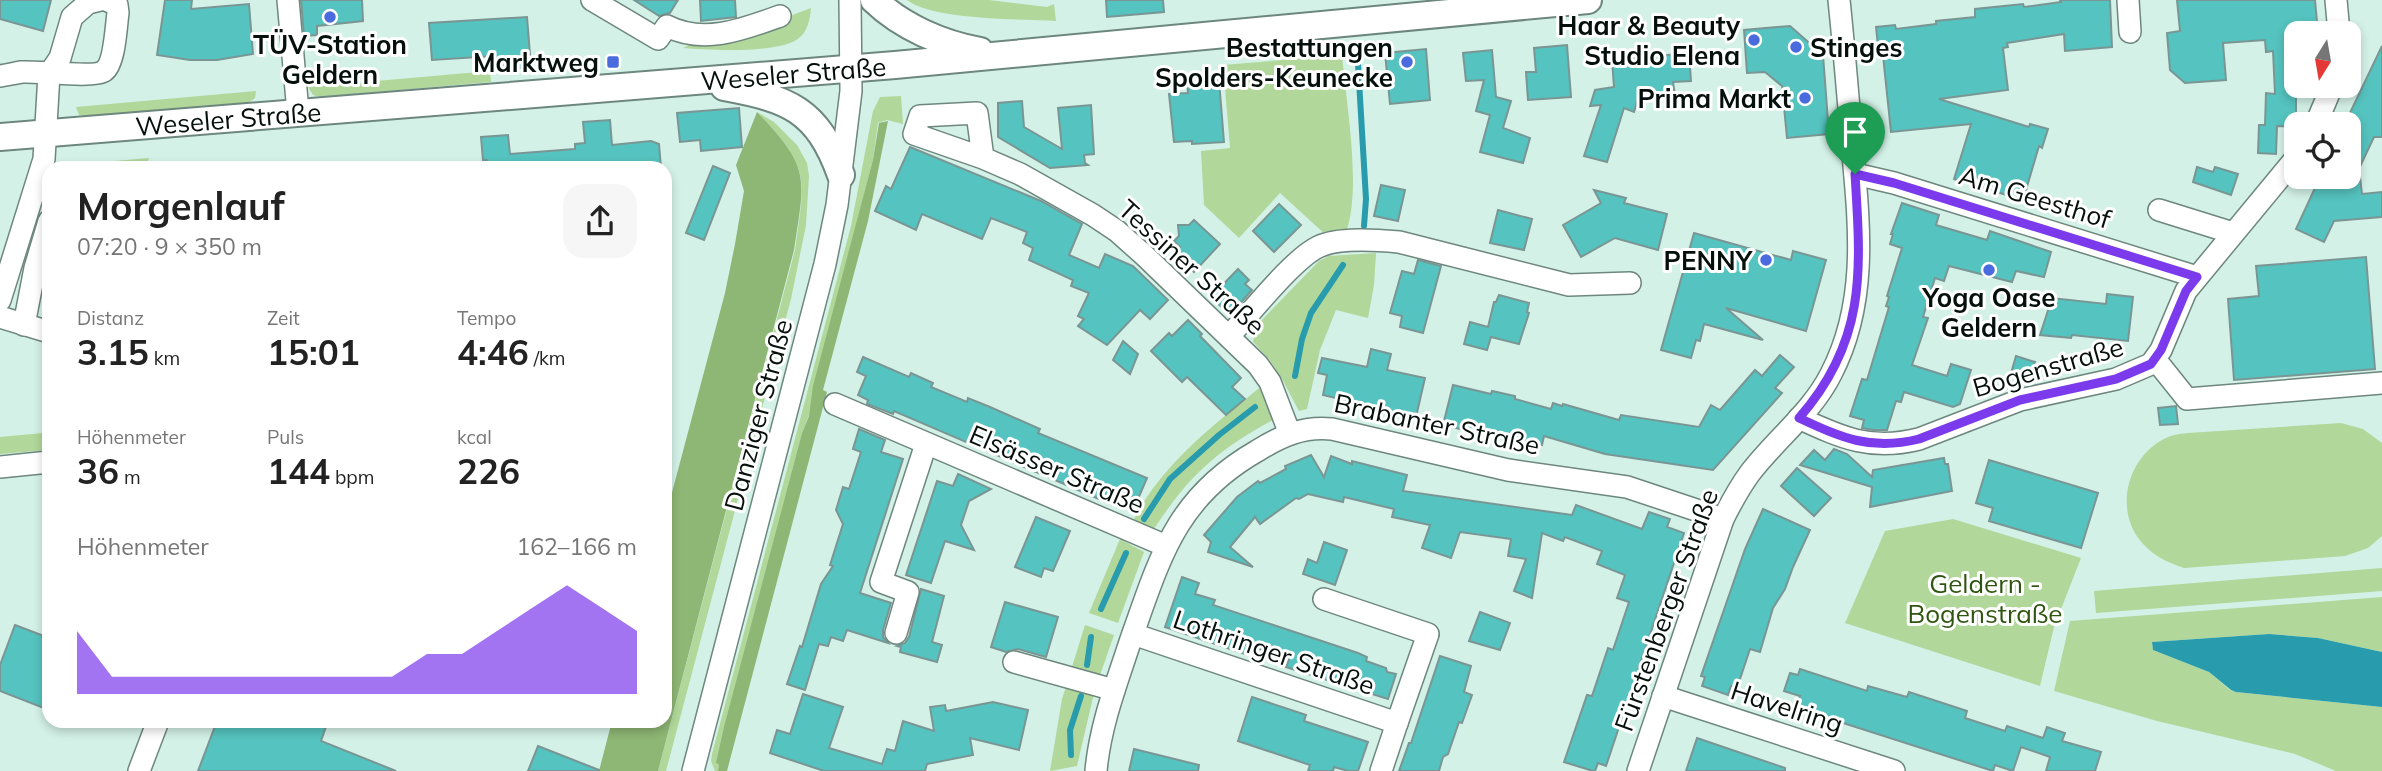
<!DOCTYPE html>
<html lang="de">
<meta charset="utf-8">
<style>
body{margin:0;font-family:Mulish,sans-serif;background:#f6f6f6;color:#222;height:100vh;display:flex;flex-direction:column;font-size:26px;white-space:nowrap}
*{box-sizing:border-box;margin:0}
p{font-size:23px;color:#767676}
.icon{flex:none;width:38px;height:38px;fill:none;stroke:currentColor;stroke-width:2;stroke-linecap:round;stroke-linejoin:round}
.map{position:relative;flex:1;overflow:hidden}
.drawer{position:absolute;left:42px;top:161px;width:630px;height:567px;display:flex;flex-direction:column;background:#fff;border-radius:21px;box-shadow:0 4px 10px #0003}
.drawer>*{flex:none}
.needle{width:46px;rotate:191deg}
.controls{position:absolute;left:2284px;top:21px;display:grid;gap:14px}
.controls a{display:grid;place-items:center;width:77px;height:77px;border-radius:14px;background:#fff;box-shadow:0 4px 10px #0003;font-size:35px}
.pin{position:absolute;display:grid;place-items:center;width:60px;height:60px;color:#fff;margin:-72px -30px;border-radius:50% 50% 50% 0;rotate:-45deg;box-shadow:0 0 7px #0007}
.pin .icon{rotate:45deg}
.round{display:grid;place-items:center;flex:none;width:74px;height:74px;border-radius:21px;background:#f6f6f6}
.overview{display:flex;align-items:center;justify-content:space-between;height:119px;padding:0 35px}
h1{font-size:38px;font-weight:700;line-height:52px}
.stats{display:grid;grid-template-columns:repeat(3,1fr);gap:10px;height:119px;padding:7px 35px}
.stats div{display:grid;align-content:center}
.stats b{font-size:35px;font-weight:700}
.stats small{font-size:19px;font-weight:400}
.stats p{font-size:19px}
.chart{height:196px;padding:14px 35px}
.chart p{display:flex;justify-content:space-between}
.chart svg{width:100%;height:126px;margin-top:7px;fill:#7c3aed;opacity:.7}
.map>svg:first-child{display:block}
</style>
<div class="map">
<svg width="2382" height="771" viewBox="0 0 2382 771">
<rect width="100%" height="100%" fill="#d4f1e7"/>
<g fill="#b1d79a">
<path d="M907,0H989L1047,7L1054,4L1056,21C1020,19 932,20 907,0Z"/>
<path d="M811,8C810,19 808,31 799,38C780,54 708,50 683,48L703,38L739,35Z"/>
<path d="M1342,55C1346,103 1362,189 1346,232L1327,236L1280,193L1239,238L1204,205L1201,151L1230,148L1223,65Z"/>
<polygon points="490,71 491,82 320,97 313,95 308,87"/>
<polygon points="256,91 255,98 248,103 87,117 79,115 76,107"/>
<polygon points="901,96 903,124 887,120 878,123 873,160 809,415 802,433 725,726 718,771 715,771 711,761 712,754 851,226 873,111 880,97"/>
<path d="M757,112L774,122L797,145L807,163L809,176L806,225L791,299L666,771H658L795,250C805,176 811,168 757,112Z"/>
<polygon points="149,158 146,168 56,168 56,166"/>
<polygon points="1376,253 1374,285 1368,318 1336,310 1320,350 1307,409 1299,411 1282,379 1269,359 1253,342 1256,326 1319,261 1329,256"/>
<path d="M1263,385L1275,419C1219,449 1189,475 1154,529L1132,523C1161,464 1213,426 1263,385Z"/>
<polygon points="48,417 49,450 0,454 0,437 43,433"/>
<path d="M2341,423L2363,429L2382,443V536L2368,548L2345,556L2184,568C2166,562 2150,554 2139,539C2115,507 2128,459 2162,440C2170,435 2179,434 2188,433Z"/>
<polygon points="1953,519 2081,558 2054,627 2040,686 1845,623 1885,531"/>
<polygon points="1120,539 1144,552 1118,623 1089,613"/>
<polygon points="2382,568 2382,591 2096,613 2094,591"/>
<polygon points="2382,597 2382,652 2318,638 2269,634 2152,642 2153,650 2209,672 2230,690 2236,692 2382,707 2382,771 2336,771 2295,754 2157,721 2054,691 2070,621"/>
<polygon points="1085,625 1114,635 1099,678 1071,670"/>
<polygon points="1068,681 1095,689 1077,766 1050,771 1062,699"/>
</g>
<g fill="#8eb674">
<path d="M757,112C811,168 805,176 794,250L658,771H599L612,721H665V519L725,293L735,244L744,191L736,165Z"/>
<polygon points="888,121 868,221 823,390 827,392 727,771 718,771 719,764 716,763 724,727 802,433 809,416 813,386 873,160 879,123"/>
</g>
<polygon fill="#289bad" points="2269,634 2318,638 2382,652 2382,707 2236,692 2231,690 2209,672 2153,650 2152,642"/>
<g fill="none" stroke-linecap="round" stroke-linejoin="round">
<g stroke="#289bad" stroke-width="6">
<polyline points="1358,64 1366,199 1364,226"/>
<polyline points="1295,376 1302,339 1311,313 1343,265"/>
<polyline points="1144,519 1170,479 1219,435 1255,407"/>
<polyline points="1101,609 1126,553"/>
<polyline points="1087,665 1091,637"/>
<polyline points="1071,755 1070,730 1081,696"/>
</g>
</g>
<g fill="#55c3bf" stroke="#799694" stroke-width="2">
<polygon points="0,0 51,0 43,31 0,19"/>
<polygon points="165,0 192,0 191,9 249,4 253,54 217,60 190,60 157,55"/>
<polygon points="301,0 362,0 363,21 317,26 317,35 304,36"/>
<polygon points="634,0 678,0 670,13 659,16"/>
<polygon points="700,0 735,0 736,17 701,21"/>
<polygon points="1106,0 1163,0 1164,12 1107,17"/>
<polygon points="2060,0 2110,0 2112,47 2065,51 2064,34 2007,43 2008,47 2003,48 2008,90 1939,99 2029,127 2030,124 2048,129 2042,148 2039,146 2023,200 1954,179 1971,124 1891,132 1882,46 1878,46 1876,27 1895,25 1896,29 1936,24 1936,21 1975,17 1975,9 2023,4 2024,7 2061,2"/>
<polygon points="2177,0 2315,0 2318,33 2296,33 2296,127 2277,126 2276,154 2258,153 2259,125 2265,125 2266,93 2275,94 2273,51 2266,52 2265,40 2223,43 2226,80 2185,83 2170,70 2167,33 2180,31"/>
<polygon points="527,17 531,67 495,70 494,56 432,60 429,23"/>
<polygon points="1790,26 1823,55 1829,134 1787,138 1782,86 1765,72 1747,73 1744,30"/>
<polygon points="1567,45 1571,97 1528,100 1526,72 1536,72 1534,48"/>
<polygon points="2382,46 2382,137 2374,137 2355,177 2360,177 2362,194 2382,192 2382,217 2334,221 2324,242 2296,229 2320,177 2348,177 2348,117"/>
<polygon points="1426,49 1430,100 1390,104 1385,53"/>
<polygon points="1492,50 1496,97 1511,101 1503,128 1530,138 1523,163 1480,152 1490,115 1476,111 1484,80 1466,81 1463,53"/>
<polygon points="1689,53 1691,81 1673,82 1675,95 1638,98 1634,112 1624,108 1607,162 1584,156 1601,105 1590,106 1595,90 1614,87 1612,60"/>
<polygon points="1219,80 1224,142 1192,144 1192,141 1174,142 1169,94 1188,93 1187,83"/>
<polygon points="1022,101 1024,127 1062,149 1058,108 1091,105 1094,154 1084,155 1085,163 1088,165 1050,168 998,137 998,103"/>
<polygon points="739,108 742,147 701,151 700,140 680,142 677,113"/>
<polygon points="610,120 612,145 651,141 659,144 661,168 488,168 487,160 483,160 481,137 508,135 510,154 575,149 575,144 585,143 583,122"/>
<polygon points="910,147 1041,201 1082,224 1069,255 1099,268 1105,254 1133,266 1168,300 1150,319 1140,310 1107,345 1078,326 1084,319 1078,316 1089,293 1071,286 1073,280 1029,260 1033,248 1023,243 1027,232 991,218 982,239 922,214 916,230 875,211 886,186 891,189"/>
<polygon points="713,166 730,173 704,240 686,233"/>
<polygon points="2197,167 2213,172 2215,167 2238,174 2231,195 2193,182"/>
<polygon points="1381,185 1405,190 1398,221 1374,216"/>
<polygon points="1594,190 1626,198 1624,203 1667,214 1658,250 1615,238 1581,257 1563,225 1601,203"/>
<polygon points="1902,203 1939,215 1936,225 1987,240 1990,231 2051,252 2044,277 2016,271 2012,282 1949,266 1944,281 1935,278 1923,317 1928,318 1912,365 1947,376 1951,364 1971,370 1960,404 1953,407 1904,392 1901,402 1896,401 1887,430 1873,430 1862,428 1864,420 1850,416 1862,379 1867,380 1889,307 1886,306 1889,297 1887,296 1902,248 1890,244 1893,234 1891,234"/>
<polygon points="1279,204 1301,225 1274,252 1253,231"/>
<polygon points="1498,210 1532,219 1524,250 1490,243"/>
<polygon points="1194,220 1220,244 1194,272 1175,253 1180,247 1174,241 1179,236 1178,225 1189,225"/>
<polygon points="1694,233 1791,260 1793,251 1826,260 1806,331 1726,308 1763,340 1704,324 1700,341 1696,340 1691,358 1661,350"/>
<polygon points="2366,257 2375,369 2234,380 2228,299 2259,296 2256,266"/>
<polygon points="1418,260 1441,266 1423,333 1400,327 1402,316 1390,313 1402,271 1414,274"/>
<polygon points="1238,269 1249,280 1245,284 1252,290 1230,315 1211,297"/>
<polygon points="2107,294 2133,297 2128,341 2072,335 2071,338 2040,335 2052,298 2106,304"/>
<polygon points="1499,295 1529,303 1527,312 1529,313 1519,344 1491,337 1487,350 1464,344 1470,322 1488,327 1494,302 1496,302"/>
<polygon points="1188,320 1202,334 1200,336 1241,378 1232,387 1245,399 1226,415 1187,377 1182,382 1151,351 1169,333 1172,336"/>
<polygon points="1123,341 1138,354 1130,374 1113,360"/>
<polygon points="1371,349 1391,354 1387,370 1425,378 1416,417 1323,395 1327,375 1318,373 1322,358 1367,367"/>
<polygon points="1780,355 1794,367 1775,388 1782,393 1713,470 1605,454 1544,436 1542,445 1483,428 1482,434 1443,425 1453,385 1491,394 1492,391 1515,396 1515,399 1551,409 1553,403 1562,406 1563,404 1619,420 1621,415 1699,427 1711,405 1720,410 1755,370 1762,376"/>
<polygon points="2016,356 2035,362 2029,379 2011,373"/>
<polygon points="863,357 909,377 911,373 933,383 931,387 967,402 968,398 990,407 1040,429 1038,433 1147,478 1138,499 1128,495 1122,508 1113,505 894,411 893,414 867,404 868,400 858,395 866,376 857,372"/>
<polygon points="2176,406 2178,424 2160,425 2158,408"/>
<polygon points="859,429 885,440 881,452 903,459 860,593 891,603 883,630 883,637 888,643 847,630 843,641 831,637 828,646 819,644 805,690 787,684 800,646 802,647 821,584 833,566 830,565 843,524 836,510 843,487 849,489 861,452 853,449"/>
<polygon points="1834,449 1847,454 1872,477 1873,470 1944,458 1945,464 1948,464 1952,491 1870,507 1872,487 1800,465 1814,450 1825,460"/>
<polygon points="1311,455 1324,477 1331,456 1352,464 1352,461 1407,475 1403,491 1572,515 1576,505 1642,529 1649,512 1670,519 1667,527 1684,533 1606,766 1598,763 1595,771 1593,771 1564,762 1587,695 1592,696 1608,648 1613,650 1629,602 1617,598 1625,575 1597,564 1602,551 1565,537 1563,541 1542,533 1532,598 1514,591 1526,559 1508,556 1511,539 1460,532 1451,558 1422,548 1430,525 1392,517 1394,509 1344,497 1343,502 1308,494 1299,499 1296,498 1260,524 1255,517 1230,547 1253,567 1208,552 1211,542 1204,535 1237,497 1258,481 1260,483 1286,469 1285,466"/>
<polygon points="1989,460 2098,493 2081,548 1989,521 1993,508 1976,503"/>
<polygon points="1797,468 1831,498 1814,516 1781,486"/>
<polygon points="958,474 991,489 969,501 961,525 974,550 945,541 931,583 906,575 937,481 953,486"/>
<polygon points="1763,509 1810,530 1793,567 1785,589 1773,608 1760,652 1750,649 1737,688 1731,686 1728,695 1702,686 1705,677 1701,676 1745,549"/>
<polygon points="1036,517 1070,531 1053,571 1044,568 1041,577 1015,567"/>
<polygon points="1324,542 1347,550 1335,585 1303,574 1308,559 1317,563"/>
<polygon points="1182,577 1199,583 1195,594 1215,600 1213,605 1358,653 1367,657 1366,661 1386,668 1387,672 1396,674 1388,699 1286,667 1289,659 1251,646 1248,655 1165,627"/>
<polygon points="921,589 944,596 932,642 942,645 937,662 900,652 901,647 897,646 905,643 909,637"/>
<polygon points="1005,602 1058,617 1046,657 1018,649 1006,652 991,647"/>
<polygon points="1480,612 1510,623 1500,650 1469,641"/>
<polygon points="15,625 49,638 49,710 0,691 0,665"/>
<polygon points="1440,656 1471,666 1464,692 1472,695 1462,723 1459,722 1448,754 1443,757 1439,771 1399,771 1409,743 1411,743"/>
<polygon points="1800,669 1867,691 1868,686 1907,697 1909,692 1967,711 1965,718 2005,731 2007,726 2043,738 2047,727 2065,733 2062,741 2101,752 2095,771 2046,771 2050,757 2021,747 2013,771 1995,765 1993,771 1815,714 1796,707 1800,696 1784,691 1790,673 1798,675"/>
<polygon points="803,694 843,707 829,748 882,764 887,749 895,751 903,721 934,731 930,707 945,705 946,711 993,702 1028,710 1019,750 970,738 973,755 927,764 925,771 824,771 770,753 777,730 790,734"/>
<polygon points="1252,697 1306,715 1304,721 1368,742 1358,771 1348,771 1334,767 1333,771 1308,771 1310,765 1238,741"/>
<polygon points="217,721 328,721 321,741 396,771 198,771"/>
<polygon points="1697,738 1785,768 1785,771 1686,771"/>
<polygon points="538,746 599,770 599,771 528,771"/>
<polygon points="1134,749 1199,765 1198,771 1129,771"/>
</g>
<g fill="none" stroke-linecap="round" stroke-linejoin="round">
<g stroke="#6d877e" stroke-width="24">
<g id="minor">
<polyline points="288,0 298,112"/>
<path d="M592,0L658,39L667,26C704,45 744,29 780,16"/>
<polyline points="2128,0 2130,32"/>
<polyline points="2336,0 2339,33"/>
<path d="M0,76C7,75 15,73 22,72C37,71 95,78 104,71C115,63 116,26 118,13L117,5L106,0"/>
<polyline points="2316,124 2332,86"/>
<polyline points="983,158 977,113 920,116 914,134 983,158 1020,174 1093,215 1117,231 1145,256 1258,365 1270,382 1290,434"/>
<polyline points="1855,174 1894,183 2197,277"/>
<polyline points="2159,210 2233,233"/>
<polyline points="0,300 44,159 49,74 60,58 72,17 88,3 100,0"/>
<polyline points="0,317 49,332"/>
<polyline points="24,325 35,268 49,221"/>
<path d="M1229,336C1250,314 1293,259 1318,247C1338,237 1377,240 1399,242L1569,285L1630,283"/>
<polyline points="2155,359 2187,399 2382,383"/>
<polyline points="835,404 1166,546"/>
<path d="M1799,418C1842,438 1871,451 1919,439L2020,400L2116,379L2151,364L2161,350L2186,291L2296,158"/>
<polyline points="0,467 49,462"/>
<polyline points="1324,599 1428,634 1397,723"/>
<polyline points="896,633 908,592 881,582 926,444"/>
<polyline points="1133,634 1397,723 1381,771"/>
<polyline points="1014,662 1114,690"/>
<polyline points="1663,696 1894,771"/>
<polyline points="139,771 158,721"/>
<polyline points="693,771 825,264 837,205 851,91 850,0"/>
<path d="M1096,771C1100,726 1116,685 1130,642C1160,558 1175,498 1257,451C1281,436 1303,426 1332,429L1508,470L1627,487L1723,519"/>
<path d="M1638,771L1723,519C1731,503 1739,488 1750,473C1776,439 1812,412 1831,374C1869,301 1859,222 1852,144C1848,96 1844,48 1839,0"/>
</g>
</g>
<g stroke="#6d877e" stroke-width="30">
<g id="major">
<path d="M874,0C902,27 942,44 980,51"/>
<path d="M724,87C789,99 817,109 841,175"/>
<path id="s1" d="M0,137L895,65L1588,0"/>
</g>
</g>
<use href="#minor" stroke="#fff" stroke-width="21"/>
<use href="#major" stroke="#fff" stroke-width="26"/>
</g>
<g fill="none" stroke-linecap="round" stroke-linejoin="round">
<g stroke="#fff" stroke-width="14">
<path id="route" d="M1855,174L1894,183L2197,277L2186,291L2161,350L2151,364L2116,379L2020,400L1919,439C1871,451 1842,438 1799,418C1867,341 1861,270 1855,174Z"/>
</g>
<use href="#route" stroke="#7c3aed" stroke-width="9"/>
</g>
<g fill="#4a6bde" stroke="#fff" stroke-width="2.5">
<circle cx="330" cy="17" r="7"/>
<circle cx="1754" cy="40" r="7"/>
<circle cx="1796" cy="47" r="7"/>
<rect x="606" y="55" width="14" height="14" rx="3.5"/>
<circle cx="1407" cy="62" r="7"/>
<circle cx="1805" cy="98" r="7"/>
<circle cx="1766" cy="260" r="7"/>
<circle cx="1989" cy="270" r="7"/>
</g>
<g text-anchor="middle" dominant-baseline="central" stroke-width="6" stroke-linejoin="round" paint-order="stroke">
<g font-size="26" font-weight="bold" fill="#050f0b" stroke="#fff" text-anchor="end">
<text x="1740" y="25">Haar &amp; Beauty<tspan x="1740" dy="30">Studio Elena</tspan></text>
<text x="330" y="44" text-anchor="middle">TÜV-Station<tspan x="330" dy="30">Geldern</tspan></text>
<text x="1393" y="47">Bestattungen<tspan x="1393" dy="30">Spolders-Keunecke</tspan></text>
<text x="1810" y="47" text-anchor="start">Stinges</text>
<text x="599" y="62">Marktweg</text>
<text x="1791" y="98">Prima Markt</text>
<text x="1752" y="260">PENNY</text>
<text x="1989" y="297" text-anchor="middle">Yoga Oase<tspan x="1989" dy="30">Geldern</tspan></text>
</g>
<g font-size="26" fill="#050f0b" stroke="#fff">
<text stroke="none"><textPath href="#s1" startOffset="796">Weseler Straße</textPath></text>
<text stroke="none"><textPath href="#s1" startOffset="229">Weseler Straße</textPath></text>
<text transform="translate(2035 197) rotate(17)">Am Geesthof</text>
<text transform="translate(1192 267) rotate(42)">Tessiner Straße</text>
<text transform="translate(2048 367) rotate(-16)">Bogenstraße</text>
<text transform="translate(758 415) rotate(-75)">Danziger Straße</text>
<text transform="translate(1437 424) rotate(12)">Brabanter Straße</text>
<text transform="translate(1057 469) rotate(23)">Elsässer Straße</text>
<text transform="translate(1666 610) rotate(-70)">Fürstenberger Straße</text>
<text transform="translate(1274 652) rotate(19)">Lothringer Straße</text>
<text transform="translate(1787 707) rotate(18)">Havelring</text>
</g>
<g font-size="26" fill="#305510" stroke="#fff">
<text x="1985" y="583">Geldern -<tspan x="1985" dy="30">Bogenstraße</tspan></text>
</g>
</g>
</svg>
<div class="controls">
<a><svg class="needle" viewBox="-14 -14 28 28"><path d="M0-13l5 13h-10z" fill="#e53935"/><path d="M0 13l5-13h-10z" fill="#767676"/></svg></a>
<a><svg class="icon" aria-label="locate" viewBox="0 0 24 24"><circle cx="12" cy="12" r="6"/><path d="M12 2v4M12 18v4M2 12h4M18 12h4"/></svg></a>
</div>
<div class="pin" style="left:1855px;top:174px;background:#1e9e55"><svg class="icon" aria-label="arrive" viewBox="0 0 24 24"><path d="M6 21V4h12l-3 4 3 4H6"/></svg></div>
<section class="drawer">
<div class="overview"><div><h1>Morgenlauf</h1><p>07:20 · 9 × 350 m</p></div><a class="round"><svg class="icon" aria-label="share" viewBox="0 0 24 24"><path d="M12 15V3M7 8l5-5 5 5M5 13v7h14v-7"/></svg></a></div>
<div class="stats">
<div><p>Distanz</p><b>3.15<small> km</small></b></div>
<div><p>Zeit</p><b>15:01</b></div>
<div><p>Tempo</p><b>4:46<small> /km</small></b></div>
</div>
<div class="stats">
<div><p>Höhenmeter</p><b>36<small> m</small></b></div>
<div><p>Puls</p><b>144<small> bpm</small></b></div>
<div><p>kcal</p><b>226</b></div>
</div>
<div class="chart"><p><span>Höhenmeter</span>162–166 m</p>
<svg viewBox="0 0 160 44" preserveAspectRatio="none"><path d="M0 44V22L10 38L20 38L30 38L40 38L50 38L60 38L70 38L80 38L90 38L100 30L110 30L120 22L130 14L140 6L150 14L160 22V44z"/></svg>
</div>
</section>
</div>
